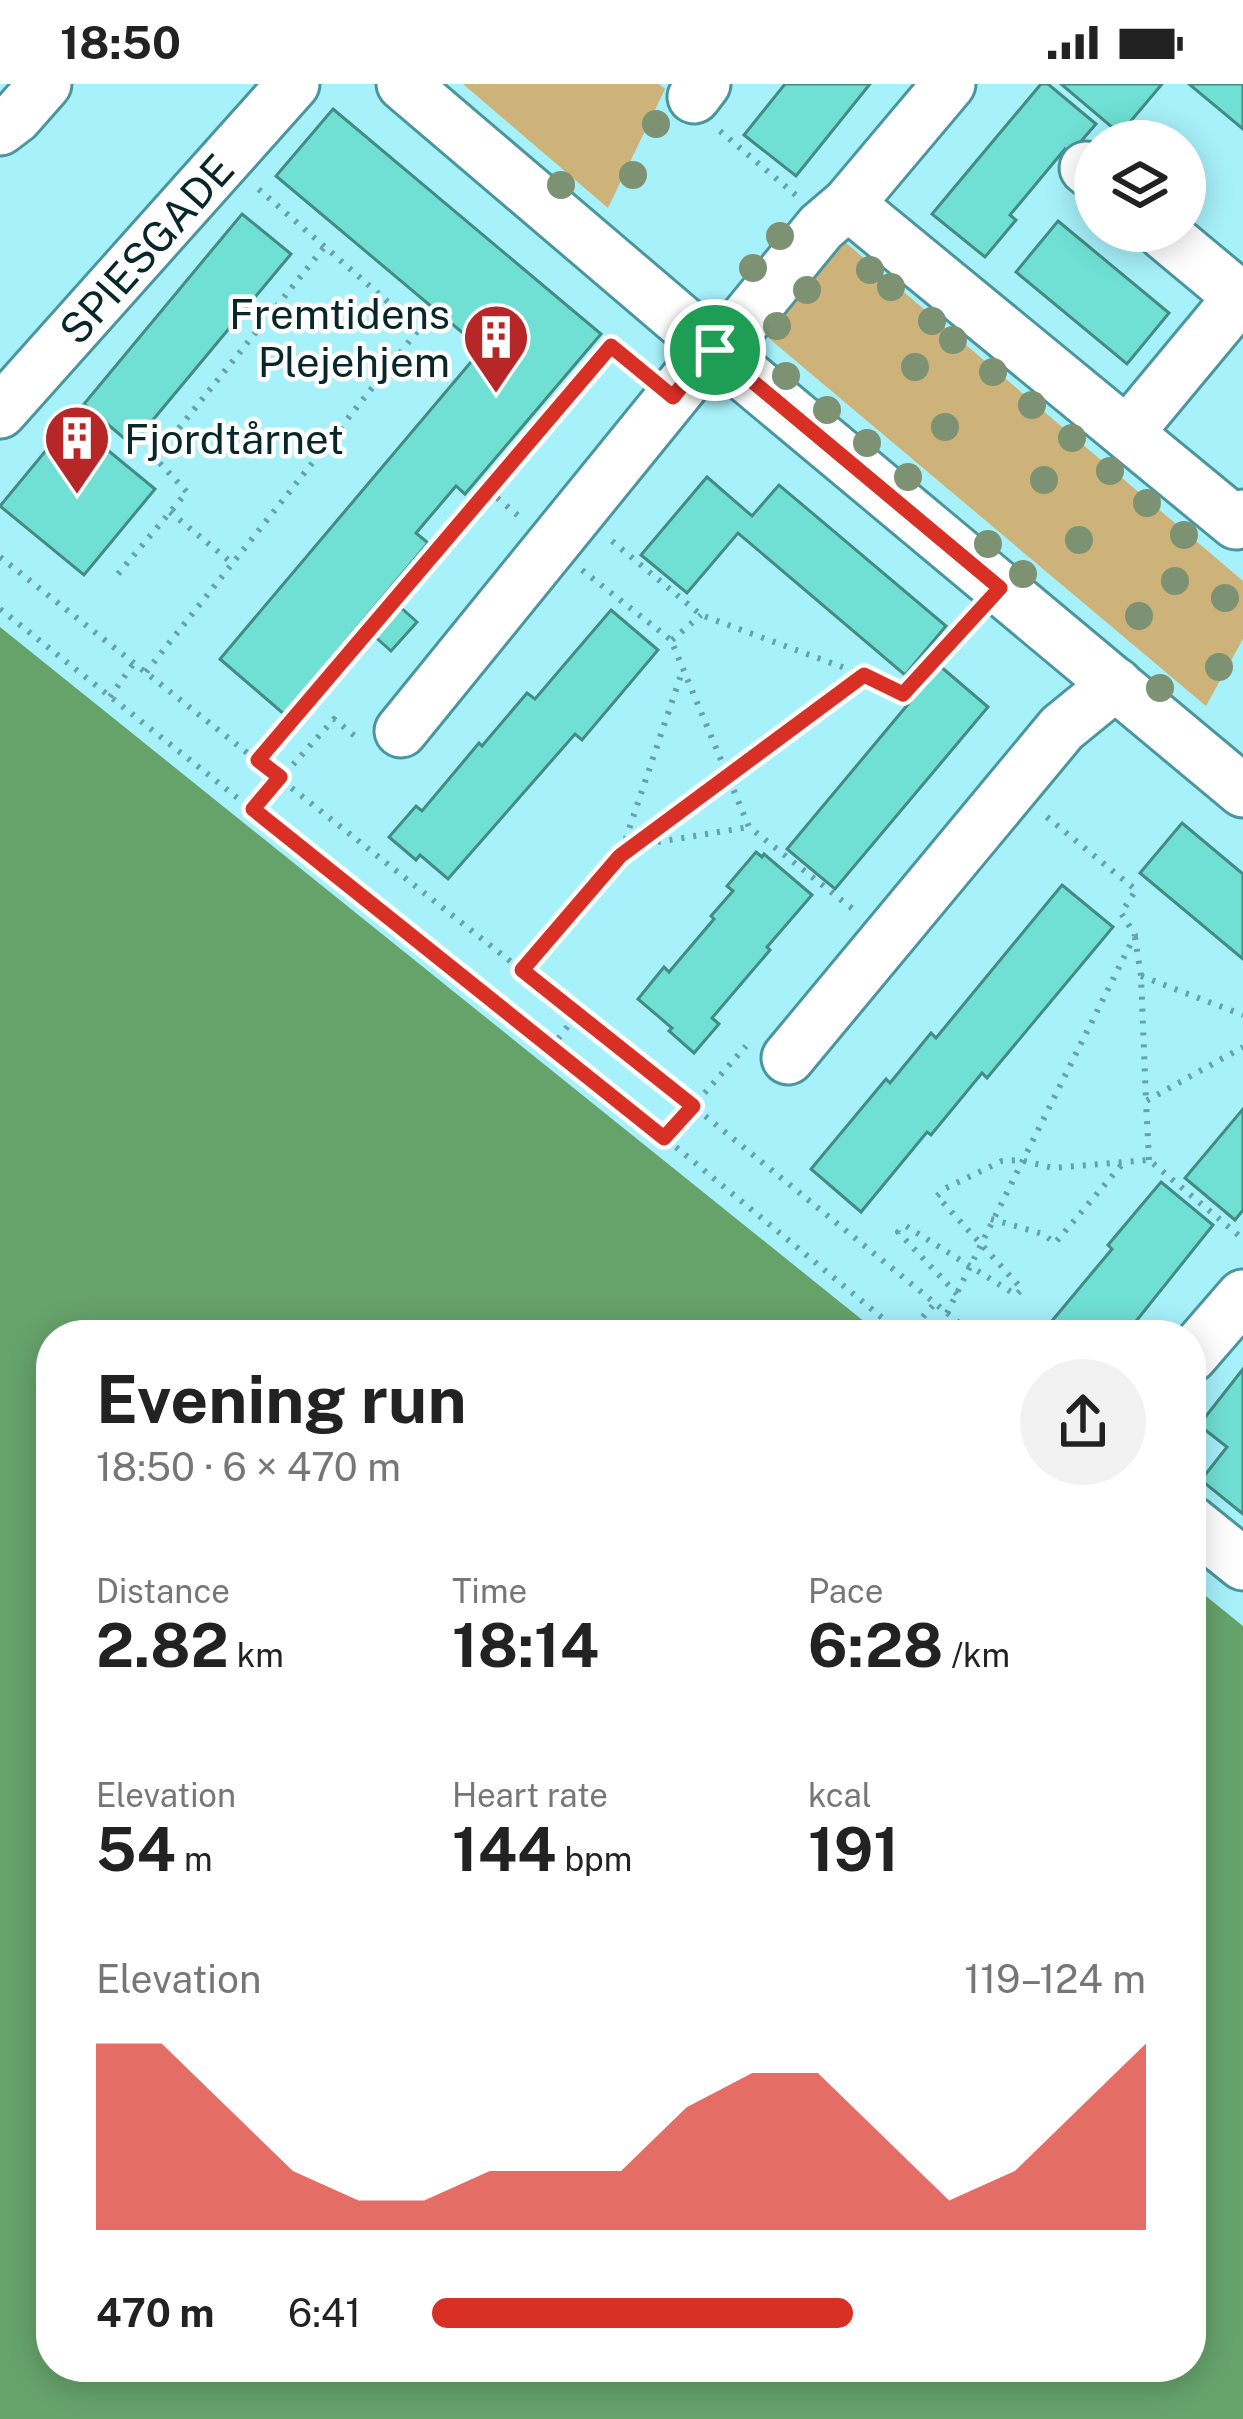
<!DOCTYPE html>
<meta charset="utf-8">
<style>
body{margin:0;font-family:"Public Sans",sans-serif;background:#f2f2f2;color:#222;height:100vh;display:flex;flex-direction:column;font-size:45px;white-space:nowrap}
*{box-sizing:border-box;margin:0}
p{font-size:39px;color:#767676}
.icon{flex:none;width:66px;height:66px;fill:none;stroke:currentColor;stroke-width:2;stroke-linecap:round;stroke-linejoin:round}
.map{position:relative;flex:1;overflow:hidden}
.details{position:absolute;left:36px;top:1236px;width:1170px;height:1062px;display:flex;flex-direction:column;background:#fff;border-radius:48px;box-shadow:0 6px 30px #0003}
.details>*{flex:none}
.fabs{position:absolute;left:1074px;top:36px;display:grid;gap:24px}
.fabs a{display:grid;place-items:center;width:132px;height:132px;border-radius:50%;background:#fff;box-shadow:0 6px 30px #0003;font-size:60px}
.pin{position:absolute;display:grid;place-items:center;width:102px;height:102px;color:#fff;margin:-51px;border:6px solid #fff;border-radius:50%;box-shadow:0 3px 12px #0007}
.round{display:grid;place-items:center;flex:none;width:126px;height:126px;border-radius:63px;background:#f2f2f2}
.summary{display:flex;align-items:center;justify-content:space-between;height:204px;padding:0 60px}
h1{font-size:66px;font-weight:700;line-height:90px}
.metrics{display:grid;grid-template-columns:repeat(3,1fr);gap:18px;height:204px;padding:12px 60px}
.metrics div{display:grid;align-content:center}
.metrics b{font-size:60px;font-weight:700}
.metrics small{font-size:33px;font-weight:400}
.metrics p{font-size:33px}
.chart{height:336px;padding:24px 60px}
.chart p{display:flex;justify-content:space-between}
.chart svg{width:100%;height:216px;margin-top:12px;fill:#d93025;opacity:.7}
ul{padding:0 60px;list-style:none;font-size:39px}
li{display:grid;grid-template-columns:192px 144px 1fr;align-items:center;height:90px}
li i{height:30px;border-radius:15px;background:#d93025}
.status{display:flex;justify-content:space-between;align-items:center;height:84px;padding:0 60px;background:#fff;direction:ltr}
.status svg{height:33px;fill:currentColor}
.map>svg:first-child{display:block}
</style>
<div class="status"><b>18:50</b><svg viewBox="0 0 49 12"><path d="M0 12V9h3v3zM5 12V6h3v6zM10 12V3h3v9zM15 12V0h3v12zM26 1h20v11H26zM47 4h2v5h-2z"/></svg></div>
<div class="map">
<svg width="1243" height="2335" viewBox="0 0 1243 2335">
<rect width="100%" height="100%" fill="#a7f1fb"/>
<g fill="#cdb379">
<polygon points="463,0 659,0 665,5 608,124"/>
<polygon points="845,158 1243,497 1243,555 1206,622 759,246 827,164"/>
</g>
<polygon fill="#66a36b" points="0,543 881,1251 51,1251 51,2283 1191,2283 1191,1500 1243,1542 1243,2335 0,2335"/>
<g fill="#70e0d4" stroke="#438b83" stroke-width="3">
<polygon points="785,0 870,0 796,92 744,51"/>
<polygon points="1041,0 1048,0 1096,40 1070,70 1065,65 1010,131 1016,136 985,173 932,130"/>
<polygon points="1061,0 1162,0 1120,50"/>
<polygon points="1189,0 1243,0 1243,45"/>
<polygon points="333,25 601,250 465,410 456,402 416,449 428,459 284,630 220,575 482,265 276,92"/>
<polygon points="242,130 291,170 132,361 84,320"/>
<polygon points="1058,137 1169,229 1127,280 1016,188"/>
<polygon points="71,336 155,405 84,491 0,422"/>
<polygon points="707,393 752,432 779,401 946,542 905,591 738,449 687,509 641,471"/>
<polygon points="398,521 417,538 391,567 372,550"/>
<polygon points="611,526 658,566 582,656 575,650 448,795 420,771 416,776 389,753 416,722 422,727 479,659 482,662 527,609 535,615"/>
<polygon points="940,582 988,623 835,805 787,765"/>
<polygon points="1182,739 1243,790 1243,875 1140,789"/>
<polygon points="756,768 762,773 764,770 812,811 767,863 770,866 712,934 719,940 694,969 669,947 672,944 638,915 664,883 669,888 714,835 711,832 733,807 727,802"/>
<polygon points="1062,801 1113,843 987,994 982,989 931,1051 927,1048 861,1128 811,1085 886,995 890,999 931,949 936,954"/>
<polygon points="1243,1025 1243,1126 1235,1136 1185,1094"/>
<polygon points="1161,1098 1213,1141 1125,1251 1055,1251 1046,1244 1112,1165 1108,1161"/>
<polygon points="1243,1285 1243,1430 1201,1396 1227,1363 1199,1341"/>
</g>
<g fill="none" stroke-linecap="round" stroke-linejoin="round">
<g stroke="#4b959e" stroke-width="57">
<g id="minor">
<polyline points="403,0 715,266 1243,707"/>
<polyline points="694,13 704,0"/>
<polyline points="0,45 16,33 45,0"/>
<polyline points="1086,84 1095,91"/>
<polyline points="848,120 1236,439 1243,432"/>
<path id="s1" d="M0,328L293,0"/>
<polyline points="1127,349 1240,213 1161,147"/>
<polyline points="401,647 699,280 730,254 821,143 848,120 949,0"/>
<polyline points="788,974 1062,644 1116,600"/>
<polyline points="1191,1272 1243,1212"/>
<polyline points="1191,1438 1243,1480"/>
</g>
</g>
<g stroke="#68a1a9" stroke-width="6" stroke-dasharray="3 9" stroke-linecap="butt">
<polyline points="720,47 797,112"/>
<polyline points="488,406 522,435"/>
<polyline points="170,428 232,479"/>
<polyline points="612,457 701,531 864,591 903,610 974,533"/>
<polyline points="0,473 693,1022 974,1251"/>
<polyline points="582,486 671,556 749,743 854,826"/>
<polyline points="118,490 187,408 155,374 325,162"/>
<polyline points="0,525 665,1054 903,1251"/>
<polyline points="672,556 701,531"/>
<polyline points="146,588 419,245 255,102"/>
<polyline points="110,613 134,579"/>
<polyline points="258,676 611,261 641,287"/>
<polyline points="253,725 334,635 361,657"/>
<polyline points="634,762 749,743"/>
<polyline points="622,770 863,592"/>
<polyline points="1135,853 1141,892 1146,1017"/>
<polyline points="522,886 620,772 682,588"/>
<polyline points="1141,892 1243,931"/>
<polyline points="551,964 577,930"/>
<polyline points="665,1054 746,962"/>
<polyline points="1149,1076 1146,1017 1243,963"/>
<polyline points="991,1135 1043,1150 1055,1159 1124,1078"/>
<polyline points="957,1210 898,1148 906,1142 1016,1211 1022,1205 937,1112 946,1104 1002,1077 1020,1076 1053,1084 1149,1076 1243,1155"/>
<polyline points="947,1229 1135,851 1121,829 1136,806 1042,729"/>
<polyline points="907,1251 935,1219"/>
</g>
<use href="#minor" stroke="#fff" stroke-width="51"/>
</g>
<g fill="#7d9273">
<circle cx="656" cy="40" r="14"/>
<circle cx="633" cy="91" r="14"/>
<circle cx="561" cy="101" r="14"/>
<circle cx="780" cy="152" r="14"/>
<circle cx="753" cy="184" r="14"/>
<circle cx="870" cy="186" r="14"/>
<circle cx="891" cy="203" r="14"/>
<circle cx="807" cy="206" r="14"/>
<circle cx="932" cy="237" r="14"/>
<circle cx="777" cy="242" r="14"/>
<circle cx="953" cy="256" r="14"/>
<circle cx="915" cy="283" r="14"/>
<circle cx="993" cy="288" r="14"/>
<circle cx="786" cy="292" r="14"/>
<circle cx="1032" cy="321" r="14"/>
<circle cx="827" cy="326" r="14"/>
<circle cx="945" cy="343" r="14"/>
<circle cx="1072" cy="354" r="14"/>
<circle cx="867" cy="359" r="14"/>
<circle cx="1110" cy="387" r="14"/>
<circle cx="908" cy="393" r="14"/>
<circle cx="1044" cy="396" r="14"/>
<circle cx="1147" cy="419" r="14"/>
<circle cx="1184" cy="451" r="14"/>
<circle cx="1079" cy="456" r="14"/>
<circle cx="988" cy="460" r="14"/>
<circle cx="1023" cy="490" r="14"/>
<circle cx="1175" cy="497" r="14"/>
<circle cx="1225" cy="514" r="14"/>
<circle cx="1139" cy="532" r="14"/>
<circle cx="1219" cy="583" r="14"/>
<circle cx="1160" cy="604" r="14"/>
</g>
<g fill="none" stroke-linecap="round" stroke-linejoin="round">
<g stroke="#fff" stroke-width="24">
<polygon id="route" points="611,262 673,313 699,280 715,266 1000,504 903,610 864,591 620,772 522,886 693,1022 664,1054 253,725 280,693 258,676"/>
</g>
<use href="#route" stroke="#d93025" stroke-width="15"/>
</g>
<defs>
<g id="building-pin" transform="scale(3.45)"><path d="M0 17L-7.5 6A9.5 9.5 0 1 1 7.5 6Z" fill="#b72728" stroke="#fff"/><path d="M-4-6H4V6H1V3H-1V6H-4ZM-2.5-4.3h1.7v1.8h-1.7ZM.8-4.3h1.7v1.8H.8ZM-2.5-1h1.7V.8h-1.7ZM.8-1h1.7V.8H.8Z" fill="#fff"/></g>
</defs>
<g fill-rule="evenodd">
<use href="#building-pin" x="496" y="253"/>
<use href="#building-pin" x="77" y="354"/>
</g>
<g text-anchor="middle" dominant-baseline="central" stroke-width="9" stroke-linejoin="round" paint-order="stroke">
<g font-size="42" fill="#07272b" stroke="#fff">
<text stroke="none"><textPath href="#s1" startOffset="219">SPIESGADE</textPath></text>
</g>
<g font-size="42" fill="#07272b" stroke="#fff" text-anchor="end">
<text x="450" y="229">Fremtidens<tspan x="450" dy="48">Plejehjem</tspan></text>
<text x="124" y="354" text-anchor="start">Fjordtårnet</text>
</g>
</g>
</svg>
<div class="fabs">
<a><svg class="icon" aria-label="layers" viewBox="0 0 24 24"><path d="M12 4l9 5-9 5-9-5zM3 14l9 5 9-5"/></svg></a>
</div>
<div class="pin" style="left:715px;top:266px;background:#1e9e55"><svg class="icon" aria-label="arrive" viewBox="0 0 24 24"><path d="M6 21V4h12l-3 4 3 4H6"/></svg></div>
<section class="details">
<div class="summary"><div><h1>Evening run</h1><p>18:50 · 6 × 470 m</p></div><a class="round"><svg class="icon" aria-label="share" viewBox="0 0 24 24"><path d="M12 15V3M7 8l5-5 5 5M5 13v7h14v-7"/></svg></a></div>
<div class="metrics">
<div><p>Distance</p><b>2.82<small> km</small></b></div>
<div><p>Time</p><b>18:14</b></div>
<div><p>Pace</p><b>6:28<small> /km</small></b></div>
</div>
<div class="metrics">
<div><p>Elevation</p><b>54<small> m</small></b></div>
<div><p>Heart rate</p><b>144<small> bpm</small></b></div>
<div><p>kcal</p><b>191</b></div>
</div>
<div class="chart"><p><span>Elevation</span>119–124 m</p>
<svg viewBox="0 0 160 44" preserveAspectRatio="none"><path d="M0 44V6L10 6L20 19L30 32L40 38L50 38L60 32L70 32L80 32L90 19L100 12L110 12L120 25L130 38L140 32L150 19L160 6V44z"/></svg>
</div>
<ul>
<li><b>470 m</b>6:41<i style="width:59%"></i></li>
</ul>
</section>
</div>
